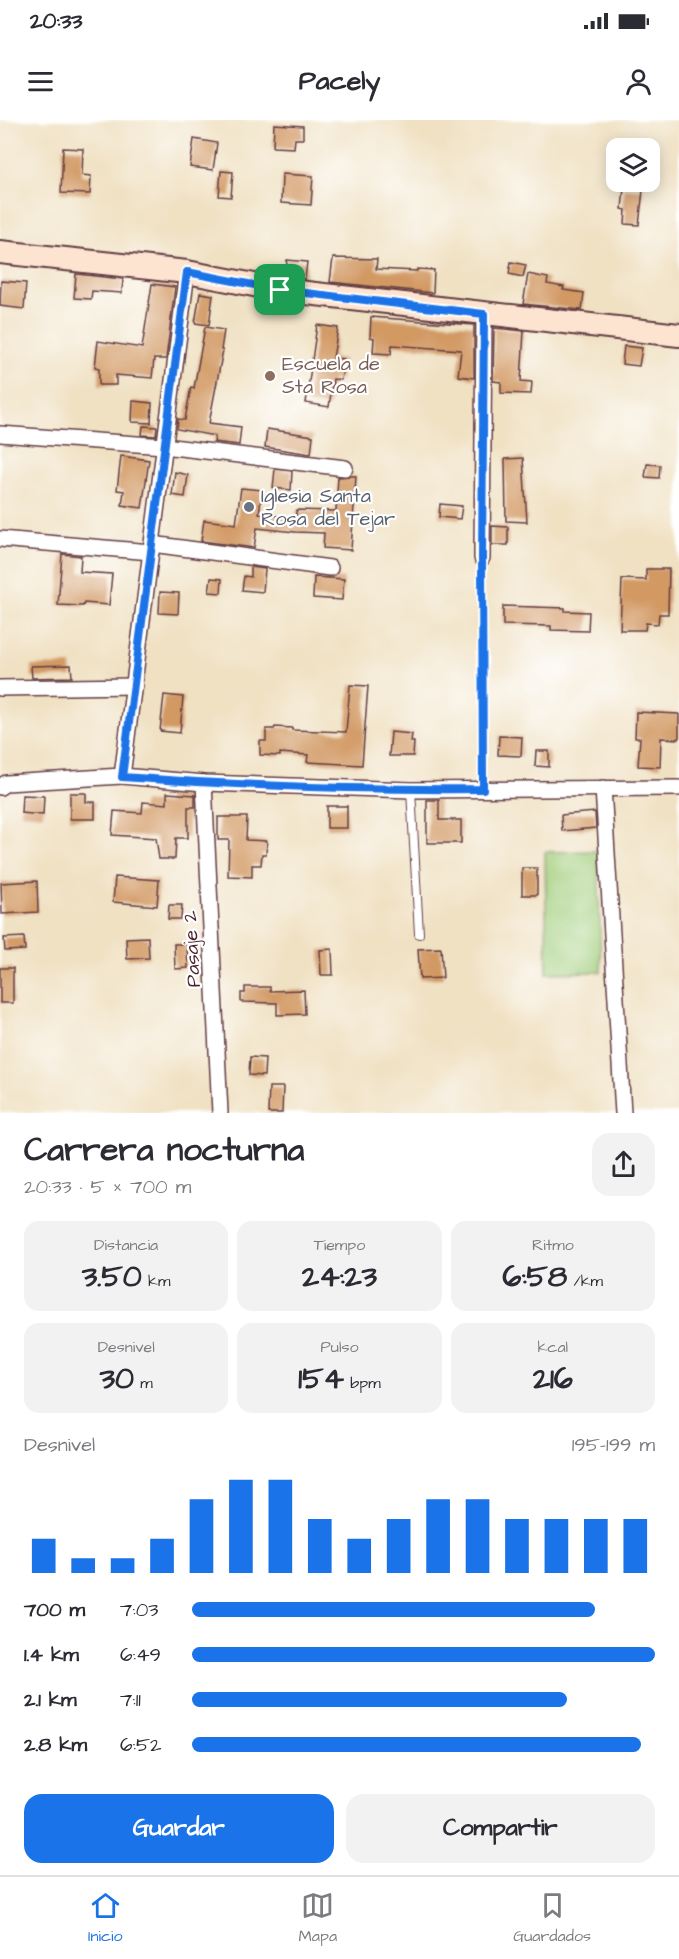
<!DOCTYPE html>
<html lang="es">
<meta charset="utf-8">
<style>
body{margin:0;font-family:"Architects Daughter",sans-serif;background:#f2f2f3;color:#2b2b33;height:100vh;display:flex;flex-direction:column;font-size:22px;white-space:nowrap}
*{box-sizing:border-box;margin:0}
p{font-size:20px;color:#7c7c81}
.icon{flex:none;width:33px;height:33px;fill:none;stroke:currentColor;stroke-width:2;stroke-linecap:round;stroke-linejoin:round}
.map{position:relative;height:993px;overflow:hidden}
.details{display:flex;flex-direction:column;background:#fff;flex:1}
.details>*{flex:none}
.buttons{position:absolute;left:606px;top:18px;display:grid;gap:12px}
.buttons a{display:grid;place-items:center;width:54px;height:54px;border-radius:12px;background:#fff;box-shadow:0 3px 15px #0003;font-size:30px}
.pin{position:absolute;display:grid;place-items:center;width:51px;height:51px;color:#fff;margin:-26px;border-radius:12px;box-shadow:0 3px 9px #0006}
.round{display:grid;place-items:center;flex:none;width:63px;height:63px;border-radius:18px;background:#f2f2f3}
.overview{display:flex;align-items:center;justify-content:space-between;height:102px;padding:0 24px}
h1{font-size:33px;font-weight:700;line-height:45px}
.metrics{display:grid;grid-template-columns:repeat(3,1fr);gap:9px;height:102px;padding:6px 24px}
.metrics div{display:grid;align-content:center;border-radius:15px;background:#f2f2f3;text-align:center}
.metrics b{font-size:30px;font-weight:700}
.metrics small{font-size:16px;font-weight:400}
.metrics p{font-size:16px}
.chart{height:168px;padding:12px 24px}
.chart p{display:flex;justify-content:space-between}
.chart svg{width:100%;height:108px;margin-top:6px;stroke:#1a73e8;stroke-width:6}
.cta{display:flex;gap:12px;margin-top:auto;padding:12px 24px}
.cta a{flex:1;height:69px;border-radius:18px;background:#1a73e8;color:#fff;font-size:24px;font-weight:700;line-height:69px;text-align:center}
.cta a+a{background:#f2f2f3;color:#2b2b33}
ul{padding:0 24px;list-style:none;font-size:20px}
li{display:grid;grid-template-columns:96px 72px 1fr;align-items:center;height:45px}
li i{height:15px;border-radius:8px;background:#1a73e8}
.status{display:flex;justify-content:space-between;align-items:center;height:42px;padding:0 30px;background:#fff;direction:ltr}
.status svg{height:16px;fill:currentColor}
header{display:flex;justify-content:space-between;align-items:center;height:78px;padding:0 24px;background:#fff;font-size:27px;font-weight:700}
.dock{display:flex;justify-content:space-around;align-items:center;height:84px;border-top:2px solid #e1e1e2;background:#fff;font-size:16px;color:#7c7c81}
.dock a{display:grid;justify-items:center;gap:3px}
.dock .current{color:#1a73e8}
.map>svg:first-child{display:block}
</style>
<div class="status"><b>20:33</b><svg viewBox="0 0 49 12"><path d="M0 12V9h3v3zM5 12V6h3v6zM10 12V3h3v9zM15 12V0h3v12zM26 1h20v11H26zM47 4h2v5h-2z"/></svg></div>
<header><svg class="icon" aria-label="menu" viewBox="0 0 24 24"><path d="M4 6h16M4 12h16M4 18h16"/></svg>Pacely<svg class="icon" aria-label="person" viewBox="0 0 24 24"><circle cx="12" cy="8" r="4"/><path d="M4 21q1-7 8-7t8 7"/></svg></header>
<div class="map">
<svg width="679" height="993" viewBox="0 0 679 993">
<rect width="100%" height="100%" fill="#fff"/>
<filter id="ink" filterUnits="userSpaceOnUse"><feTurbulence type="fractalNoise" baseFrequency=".0167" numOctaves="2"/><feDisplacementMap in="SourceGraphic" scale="12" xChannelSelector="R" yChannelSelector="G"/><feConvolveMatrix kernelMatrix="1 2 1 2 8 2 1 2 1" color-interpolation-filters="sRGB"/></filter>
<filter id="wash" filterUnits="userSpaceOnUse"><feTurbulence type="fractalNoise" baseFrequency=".008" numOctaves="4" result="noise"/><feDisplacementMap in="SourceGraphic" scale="24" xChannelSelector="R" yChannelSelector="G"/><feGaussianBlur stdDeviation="1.35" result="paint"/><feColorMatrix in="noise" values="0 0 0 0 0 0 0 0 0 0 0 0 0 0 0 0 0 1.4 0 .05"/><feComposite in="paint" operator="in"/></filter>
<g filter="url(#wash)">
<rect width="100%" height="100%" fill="#f0e1c3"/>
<polygon fill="#a2ce7b" stroke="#767653" stroke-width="1.5" points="598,731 601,852 547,853 545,732"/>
<g id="blocks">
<g fill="#d29964">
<polygon points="274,4 303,6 303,19 295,19 294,28 273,27"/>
<polygon points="194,19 217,23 213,50 190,47"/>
<polygon points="63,28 83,29 82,55 91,56 90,74 61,73"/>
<polygon points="221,51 233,52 231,77 219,76"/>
<polygon points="282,54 313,56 311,85 281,83"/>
<polygon points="624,68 643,70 639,105 625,104 626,90 622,89"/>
<polygon points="333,138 377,139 376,149 417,151 417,149 434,150 433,173 330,162"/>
<polygon points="287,140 307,142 305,159 293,158 293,154 286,154"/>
<polygon points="511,142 526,145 523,157 509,154"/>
<polygon points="76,154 123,159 122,173 92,171 91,179 74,178"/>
<polygon points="528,154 548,158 547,164 564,167 563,170 584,173 582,190 523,184"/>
<polygon points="1,161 26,163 24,189 0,186"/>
<polygon points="152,164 175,167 166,239 154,239 152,258 116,255 116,265 99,265 99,248 95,247 98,221 142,228"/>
<polygon points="200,173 213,175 209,205 195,203"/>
<polygon points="371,197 474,205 474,258 458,256 461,230 392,225 391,234 373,233 374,218 370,217"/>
<polygon points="317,205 338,208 333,238 344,239 341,260 333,259 329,287 306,283"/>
<polygon points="205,207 224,210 221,230 223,230 209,303 241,307 239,325 214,322 215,316 177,309 178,299 185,300 191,267 194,268"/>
<polygon points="494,208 524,211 521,261 532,262 531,274 501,273 501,262 493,261"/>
<polygon points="624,226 642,228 639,246 622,244"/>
<polygon points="133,281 152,283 151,303 132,302"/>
<polygon points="143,306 157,307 156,316 142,315"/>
<polygon points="267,309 313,316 311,334 265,327"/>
<polygon points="121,336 149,340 142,388 122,385 124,371 117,370"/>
<polygon points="523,338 527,402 506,401 505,339"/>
<polygon points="647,344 660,345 659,358 645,357"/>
<polygon points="275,349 292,351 291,370 273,368"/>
<polygon points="175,352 188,355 185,377 172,375"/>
<polygon points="351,356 356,356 351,430 323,428 324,413 295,412 257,408 254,428 201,421 204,400 236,404 241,368 262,370 259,394 296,398 296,390 336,391 338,357"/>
<polygon points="440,384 462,386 460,399 439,397"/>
<polygon points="492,406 508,407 508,425 492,425"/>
<polygon points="62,434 81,436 80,452 112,454 109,485 84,483 83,486 58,485"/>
<polygon points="251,447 265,449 263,472 242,470 244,456 251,457"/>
<polygon points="646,449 669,449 668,494 659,494 658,504 646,503 645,510 620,510 622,459 646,460"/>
<polygon points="314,457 344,459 342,480 313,478"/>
<polygon points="211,458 222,459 221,473 209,472"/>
<polygon points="160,472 179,473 178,494 159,493"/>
<polygon points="503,486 565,488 565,491 589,492 588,511 551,510 551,506 503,505"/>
<polygon points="71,545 72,557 32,558 31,546"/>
<polygon points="350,565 368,566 362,645 307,642 308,635 280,633 280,636 260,635 260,621 266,621 266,609 274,609 275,607 292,608 292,610 346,612"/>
<polygon points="164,575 183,577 180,613 160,611"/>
<polygon points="636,592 679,594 679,619 661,618 660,647 638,646 640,618 635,618"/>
<polygon points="391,612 412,614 411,622 414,622 413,636 389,636"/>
<polygon points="499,616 522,617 521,636 498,635"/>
<polygon points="536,631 549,631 549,647 535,646"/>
<polygon points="70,673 86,673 86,682 95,682 95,699 70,699"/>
<polygon points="167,673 195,675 195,687 188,687 188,718 176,718 175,739 159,739 156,718 112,715 114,691 142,693 143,682 167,684"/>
<polygon points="22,675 44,676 43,695 21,693"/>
<polygon points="427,680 439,680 439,700 461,700 461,723 427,723"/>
<rect x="327" y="686" width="20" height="22"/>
<polygon points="595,692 596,708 562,711 561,695"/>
<polygon points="218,697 247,697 246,720 267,721 266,734 262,734 261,745 252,745 252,757 228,756 229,720 218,720"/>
<rect x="522" y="748" width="15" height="27"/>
<polygon points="115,757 159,760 157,786 113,782"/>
<polygon points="37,761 38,792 2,794 1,763"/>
<polygon points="169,785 182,785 181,799 168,799"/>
<polygon points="24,817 25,830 5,831 4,818"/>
<polygon points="148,817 149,838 127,839 126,818"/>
<polygon points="174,824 187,824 188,848 175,849"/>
<polygon points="441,828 443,858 420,859 418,829"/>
<polygon points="332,829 333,855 321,855 320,830"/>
<rect x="0" y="848" width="13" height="35"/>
<polygon points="245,867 270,867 270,871 304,870 305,894 277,895 277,883 241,882 241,873 245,873"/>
<polygon points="250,937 265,938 264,956 249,955"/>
<polygon points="269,967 283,967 282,993 268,993"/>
</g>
</g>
</g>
<g filter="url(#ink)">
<use href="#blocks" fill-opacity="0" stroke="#633c42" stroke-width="1.5"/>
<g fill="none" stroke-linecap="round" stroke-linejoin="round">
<g stroke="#633c42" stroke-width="10">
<polyline id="service" points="411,670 419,814"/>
</g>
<g stroke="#633c42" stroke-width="18">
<g id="minor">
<polyline points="0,314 164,326 345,348"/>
<polyline points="0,419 151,432"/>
<polyline points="152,424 330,448"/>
<polyline points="482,438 484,194"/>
<polyline points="0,568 135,566"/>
<polyline points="122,656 204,663 411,670 679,668"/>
<polyline points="204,663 220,993"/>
<polyline points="0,667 6,663 122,656 187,152"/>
<polyline points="603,668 623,993"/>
</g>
</g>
<g stroke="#633c42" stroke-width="26">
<polyline id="secondary" points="0,132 187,152 280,170 679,215"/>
</g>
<polyline stroke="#633c42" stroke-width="3" stroke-dasharray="4.5 4.5" stroke-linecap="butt" points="482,452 483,655"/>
<use href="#service" stroke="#fff" stroke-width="8"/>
<use href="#minor" stroke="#fff" stroke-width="15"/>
<use href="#secondary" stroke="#fde4d1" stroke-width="22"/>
</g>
</g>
<g fill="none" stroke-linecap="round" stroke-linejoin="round" filter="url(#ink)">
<g stroke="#fff" stroke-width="12">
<path id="route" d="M187,152L280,170L484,194L482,438L483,669C363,670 242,666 122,657Z"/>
</g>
<use href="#route" stroke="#1a73e8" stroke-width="8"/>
</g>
<circle fill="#8d6e63" stroke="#fff" stroke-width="2" cx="270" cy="256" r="6"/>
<circle fill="#6b7280" stroke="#fff" stroke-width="2" cx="249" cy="387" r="6"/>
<g text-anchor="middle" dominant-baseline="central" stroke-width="4.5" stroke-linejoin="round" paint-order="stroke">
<g font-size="20" fill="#785e54" stroke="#fff" text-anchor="start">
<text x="282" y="244">Escuela de<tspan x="282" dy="23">Sta Rosa</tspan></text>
</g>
<g font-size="20" fill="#5b616d" stroke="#fff" text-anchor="start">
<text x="261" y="376">Iglesia Santa<tspan x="261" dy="23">Rosa del Tejar</tspan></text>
</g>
<g font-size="20" fill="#4a1f2b" stroke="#fff">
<text transform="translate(192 829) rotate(-93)">Pasaje 2</text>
</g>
</g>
</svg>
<div class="buttons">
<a><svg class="icon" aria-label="layers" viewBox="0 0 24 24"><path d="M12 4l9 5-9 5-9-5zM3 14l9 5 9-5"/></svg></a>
</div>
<div class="pin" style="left:280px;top:170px;background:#1e9e55"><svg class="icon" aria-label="arrive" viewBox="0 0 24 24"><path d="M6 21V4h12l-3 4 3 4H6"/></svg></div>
</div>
<section class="details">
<div class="overview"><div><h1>Carrera nocturna</h1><p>20:33 · 5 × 700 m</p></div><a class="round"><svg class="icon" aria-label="share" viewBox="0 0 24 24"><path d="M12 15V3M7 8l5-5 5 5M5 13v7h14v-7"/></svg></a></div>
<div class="metrics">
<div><p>Distancia</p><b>3.50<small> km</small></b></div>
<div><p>Tiempo</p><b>24:23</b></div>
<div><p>Ritmo</p><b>6:58<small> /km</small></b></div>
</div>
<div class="metrics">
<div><p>Desnivel</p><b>30<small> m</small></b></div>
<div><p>Pulso</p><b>154<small> bpm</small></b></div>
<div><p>kcal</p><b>216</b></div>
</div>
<div class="chart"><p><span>Desnivel</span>195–199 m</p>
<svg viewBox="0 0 160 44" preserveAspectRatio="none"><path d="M5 44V30M15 44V38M25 44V38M35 44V30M45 44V14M55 44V6M65 44V6M75 44V22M85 44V30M95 44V22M105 44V14M115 44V14M125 44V22M135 44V22M145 44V22M155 44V22"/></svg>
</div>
<ul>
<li><b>700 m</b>7:03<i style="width:87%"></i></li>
<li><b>1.4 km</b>6:49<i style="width:100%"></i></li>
<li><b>2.1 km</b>7:11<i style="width:81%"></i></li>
<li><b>2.8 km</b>6:52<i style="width:97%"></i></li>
</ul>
<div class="cta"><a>Guardar</a><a>Compartir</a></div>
</section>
<nav class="dock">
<a class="current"><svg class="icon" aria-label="home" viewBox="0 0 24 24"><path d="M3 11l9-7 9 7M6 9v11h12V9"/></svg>Inicio</a>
<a><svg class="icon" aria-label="map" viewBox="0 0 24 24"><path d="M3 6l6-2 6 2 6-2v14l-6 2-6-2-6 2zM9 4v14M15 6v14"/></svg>Mapa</a>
<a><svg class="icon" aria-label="saved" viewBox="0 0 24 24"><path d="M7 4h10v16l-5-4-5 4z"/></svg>Guardados</a>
</nav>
